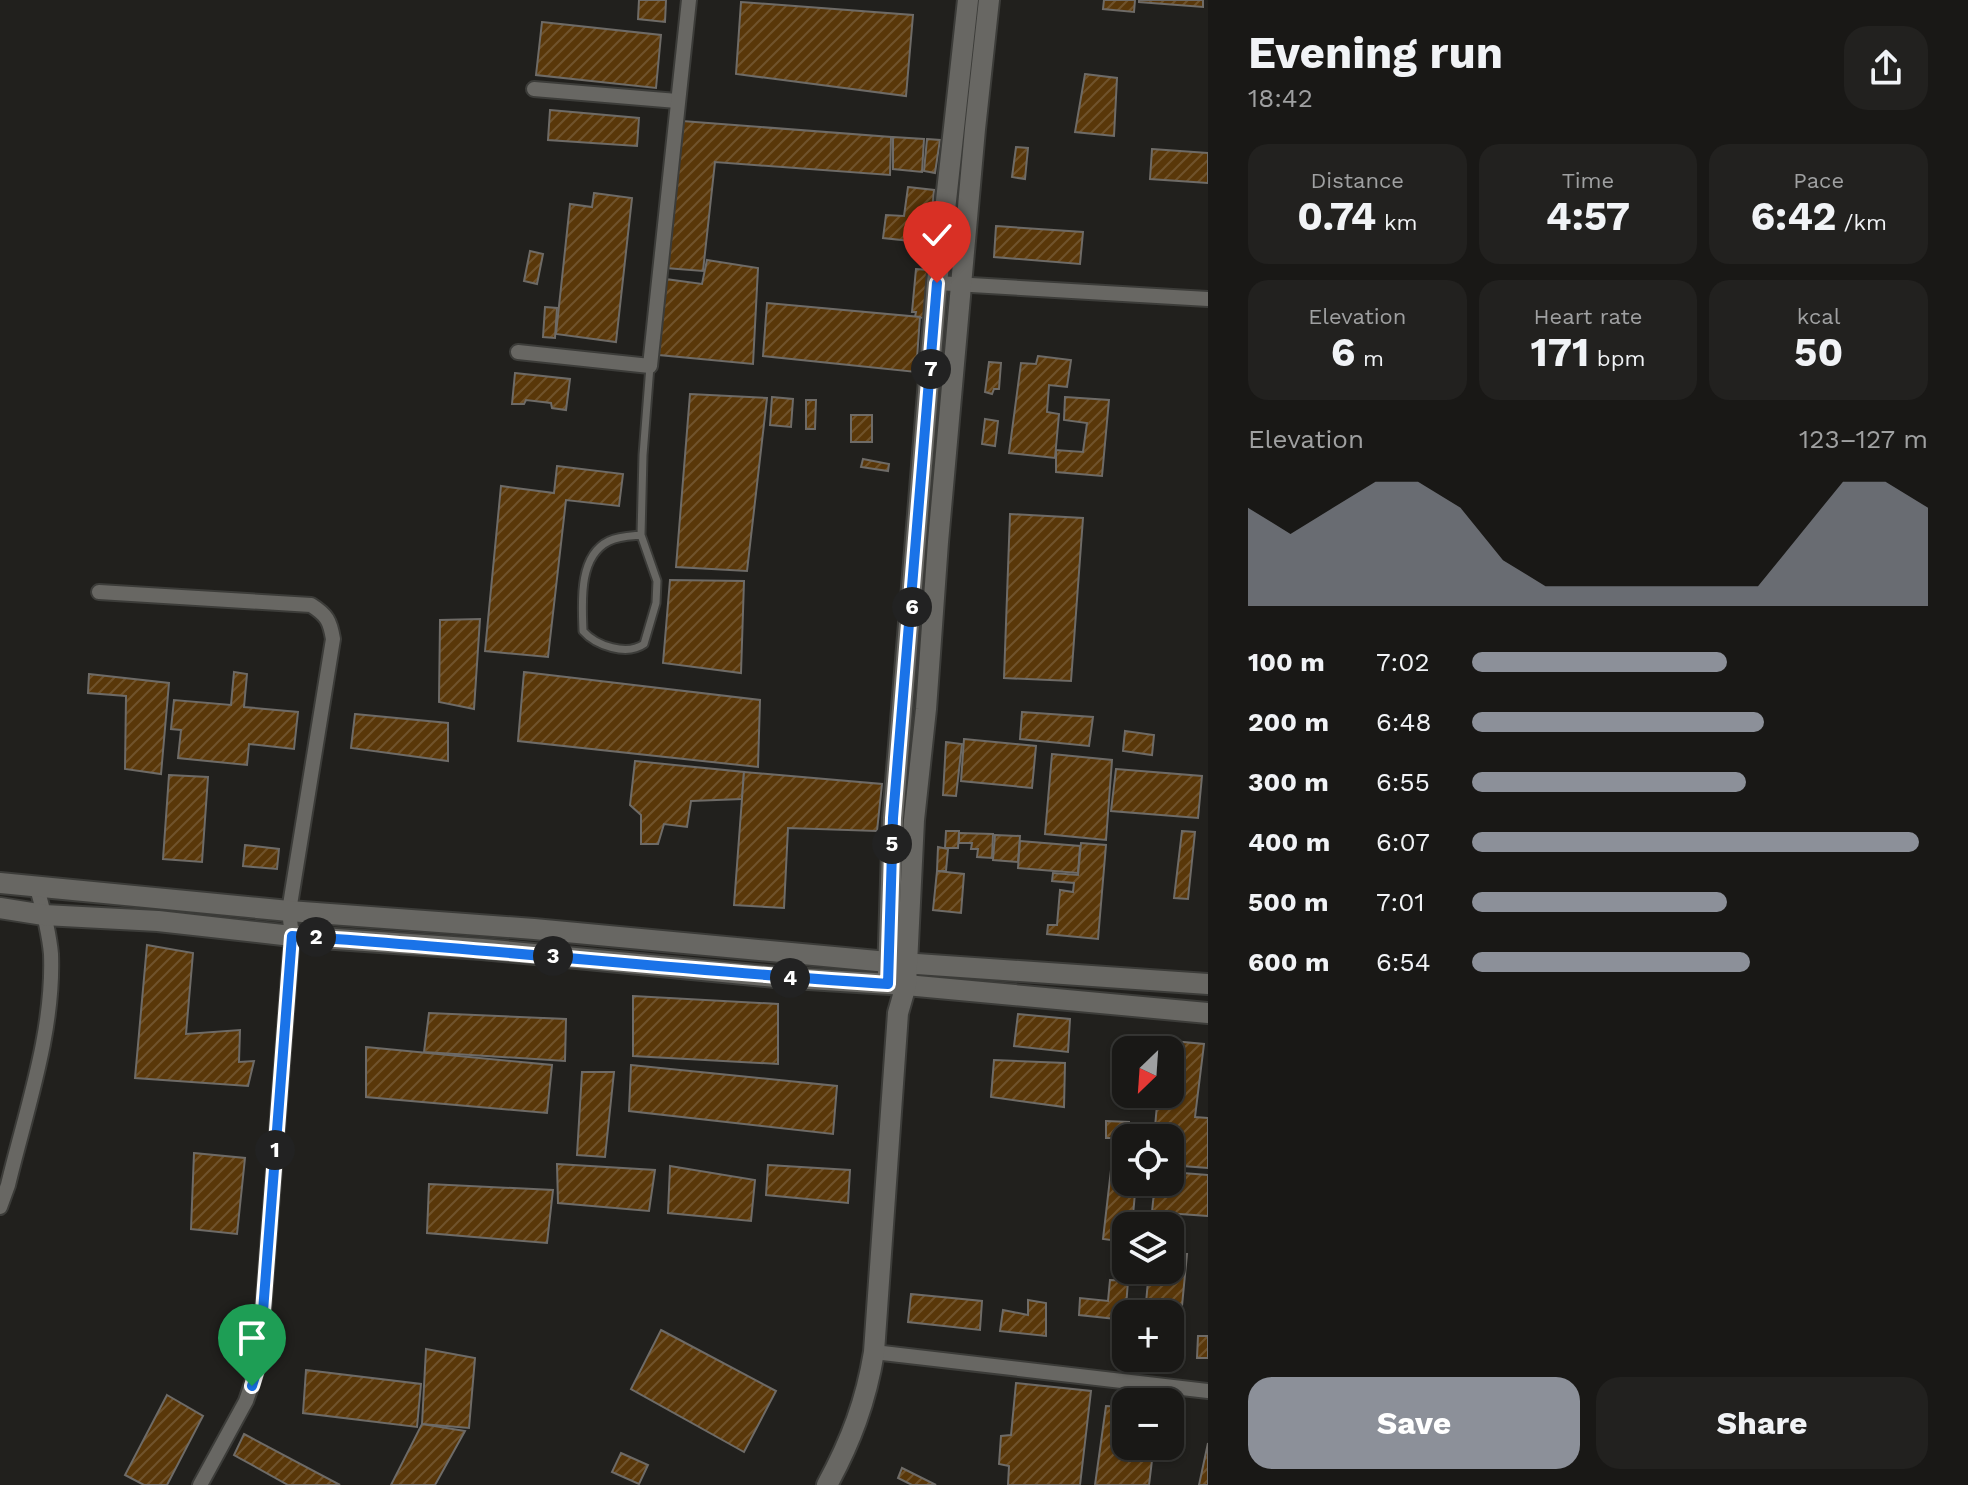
<!DOCTYPE html>
<meta charset="utf-8">
<style>
body{margin:0;font-family:"Work Sans",sans-serif;background:#22211f;color:#f1f3f6;height:100vh;display:flex;flex-direction:column;font-size:30px;white-space:nowrap}
*{box-sizing:border-box;margin:0}
p{font-size:26px;color:#9fa0a1}
.icon{flex:none;width:44px;height:44px;fill:none;stroke:currentColor;stroke-width:2;stroke-linecap:round;stroke-linejoin:round}
.map{position:relative;flex:1;overflow:hidden}
.panel{display:flex;flex-direction:column;background:#191816;width:760px}
.panel>*{flex:none}
.needle{width:52px;rotate:205deg}
.buttons{position:absolute;left:1112px;top:1036px;display:grid;gap:16px}
.buttons a{display:grid;place-items:center;width:72px;height:72px;border-radius:16px;background:#191816;box-shadow:0 2px 6px #0004,0 0 0 2px #373735;font-size:40px}
.pin{position:absolute;display:grid;place-items:center;width:68px;height:68px;color:#fff;margin:-82px -34px;border-radius:50% 50% 50% 0;rotate:-45deg;box-shadow:0 0 8px #0007}
.pin .icon{rotate:45deg}
.km{position:absolute;width:40px;height:40px;margin:-20px;border-radius:50%;background:#222;color:#fff;font-size:22px;line-height:40px;text-align:center}
.round{display:grid;place-items:center;flex:none;width:84px;height:84px;border-radius:24px;background:#22211f}
.headline{display:flex;align-items:center;justify-content:space-between;height:136px;padding:0 40px}
h1{font-size:44px;font-weight:700;line-height:60px}
.figures{display:grid;grid-template-columns:repeat(3,1fr);gap:12px;height:136px;padding:8px 40px}
.figures div{display:grid;align-content:center;border-radius:20px;background:#22211f;text-align:center}
.figures b{font-size:40px;font-weight:700}
.figures small{font-size:22px;font-weight:400}
.figures p{font-size:22px}
.chart{height:224px;padding:16px 40px}
.chart p{display:flex;justify-content:space-between}
.chart svg{width:100%;height:144px;margin-top:8px;fill:#8c9099;opacity:.7}
.action{display:flex;gap:16px;margin-top:auto;padding:16px 40px}
.action a{flex:1;height:92px;border-radius:24px;background:#8c9099;color:#fff;font-size:32px;font-weight:700;line-height:92px;text-align:center}
.action a+a{background:#22211f;color:#f1f3f6}
ul{padding:0 40px;list-style:none;font-size:26px}
li{display:grid;grid-template-columns:128px 96px 1fr;align-items:center;height:60px}
li i{height:20px;border-radius:10px;background:#8c9099}
main{display:flex;flex:1;min-height:0}
.map>svg:first-child{display:block}
</style>
<main>
<div class="map">
<svg width="1208" height="1485" viewBox="0 0 1208 1485">
<defs>
<pattern id="building-hatch" width="6" height="6" patternUnits="userSpaceOnUse" patternTransform="scale(2)"><rect width="6" height="6" fill="#593709"/><path d="M-1 1l2-2M0 6l6-6M5 7l2-2" fill="none" stroke="#70532c"/></pattern>
</defs>
<rect width="100%" height="100%" fill="#21201d"/>
<g fill="url(#building-hatch)" stroke="#6e6b67" stroke-width="2">
<polygon points="639,0 666,0 665,22 638,19"/>
<polygon points="1104,0 1135,0 1134,12 1103,9"/>
<polygon points="1139,0 1203,0 1203,7 1139,2"/>
<polygon points="741,2 913,15 906,96 736,74"/>
<polygon points="542,22 661,35 656,88 536,75"/>
<polygon points="1085,74 1117,78 1114,136 1075,132"/>
<polygon points="550,110 639,118 637,146 548,140"/>
<polygon points="682,121 891,137 890,175 715,162 703,271 666,268"/>
<polygon points="893,137 924,139 922,172 893,169"/>
<polygon points="927,139 940,140 935,173 924,171"/>
<polygon points="1016,147 1028,148 1025,179 1012,177"/>
<polygon points="1152,149 1208,153 1208,183 1150,179"/>
<polygon points="908,187 934,190 929,243 883,238 886,215 904,216"/>
<polygon points="594,193 632,198 616,342 556,334 570,204 592,207"/>
<polygon points="996,226 1083,232 1080,264 994,257"/>
<polygon points="530,251 543,254 537,284 524,281"/>
<polygon points="707,260 758,268 753,364 659,355 665,279 702,284"/>
<polygon points="916,269 928,270 924,318 915,317 916,312 912,312"/>
<polygon points="767,303 920,317 916,372 763,356"/>
<polygon points="545,307 557,308 555,338 543,337"/>
<polygon points="1038,356 1071,360 1067,387 1049,385 1047,412 1059,414 1055,458 1009,453 1021,363 1036,364"/>
<polygon points="989,362 1001,363 999,389 994,389 992,394 985,392"/>
<polygon points="515,373 570,379 566,410 552,408 551,403 526,400 524,404 512,404"/>
<polygon points="690,394 767,398 747,571 676,567"/>
<polygon points="772,397 793,399 791,427 770,425"/>
<polygon points="1065,397 1109,400 1102,476 1056,472 1056,450 1083,452 1087,423 1064,420"/>
<polygon points="806,400 816,400 815,429 806,429"/>
<rect x="851" y="415" width="21" height="27"/>
<polygon points="985,419 998,421 995,446 982,444"/>
<polygon points="863,459 889,464 888,471 861,467"/>
<polygon points="557,466 623,474 619,506 566,500 548,657 485,651 501,486 554,493"/>
<polygon points="1010,514 1083,518 1071,681 1004,678"/>
<polygon points="670,580 744,581 741,673 663,663"/>
<polygon points="480,619 474,709 439,702 440,620"/>
<polygon points="234,672 247,674 244,707 298,712 294,749 249,744 247,765 178,758 181,730 171,729 174,700 231,705"/>
<polygon points="524,672 760,700 758,767 518,741"/>
<polygon points="89,674 169,683 161,774 125,769 126,696 88,693"/>
<polygon points="1022,712 1093,717 1089,746 1020,739"/>
<polygon points="355,714 448,723 448,761 351,748"/>
<polygon points="1125,731 1154,735 1152,755 1123,751"/>
<polygon points="964,739 1036,746 1032,788 961,781"/>
<polygon points="946,742 962,744 956,796 943,795"/>
<polygon points="1052,754 1112,760 1106,840 1045,834"/>
<polygon points="635,761 744,772 742,799 691,801 687,827 664,824 658,844 641,844 641,815 630,805"/>
<polygon points="1116,769 1202,776 1198,818 1111,811"/>
<polygon points="744,772 882,784 877,831 788,828 784,908 734,905"/>
<polygon points="169,775 208,777 202,862 163,859"/>
<polygon points="946,831 959,831 958,848 945,848"/>
<polygon points="1182,831 1195,832 1188,899 1174,898"/>
<polygon points="959,833 993,834 992,858 977,857 978,849 971,849 972,843 959,843"/>
<polygon points="995,835 1020,836 1018,862 993,860"/>
<polygon points="1020,841 1080,846 1078,873 1018,868"/>
<polygon points="1081,843 1106,845 1098,939 1047,934 1048,925 1057,925 1060,890 1073,892 1074,883 1052,881 1053,873 1078,875"/>
<polygon points="245,845 279,849 277,869 243,866"/>
<polygon points="938,847 948,849 946,871 937,871"/>
<polygon points="937,871 964,874 961,913 933,910"/>
<polygon points="147,945 193,953 186,1034 240,1030 239,1062 254,1061 248,1086 135,1078"/>
<polygon points="633,996 778,1004 778,1064 633,1056"/>
<polygon points="429,1013 566,1019 565,1061 424,1052"/>
<polygon points="1018,1014 1070,1019 1068,1052 1014,1046"/>
<polygon points="1162,1040 1204,1044 1195,1117 1208,1118 1208,1168 1170,1165 1170,1138 1154,1138 1158,1094 1170,1094 1170,1050 1161,1050"/>
<polygon points="366,1047 552,1065 547,1113 366,1097"/>
<polygon points="994,1060 1065,1063 1064,1107 991,1097"/>
<polygon points="631,1065 837,1086 833,1134 629,1111"/>
<polygon points="582,1072 614,1072 605,1157 577,1155"/>
<polygon points="1106,1121 1129,1122 1129,1138 1106,1138"/>
<polygon points="194,1153 245,1158 237,1234 191,1229"/>
<polygon points="557,1164 655,1170 649,1211 558,1203"/>
<polygon points="768,1165 850,1170 848,1203 766,1195"/>
<polygon points="670,1166 755,1180 751,1221 668,1213"/>
<polygon points="1111,1170 1126,1172 1126,1182 1136,1182 1132,1226 1126,1226 1126,1242 1103,1239"/>
<polygon points="1170,1172 1208,1175 1208,1216 1152,1212 1155,1182 1170,1182"/>
<polygon points="429,1184 553,1190 547,1243 427,1233"/>
<polygon points="1170,1254 1187,1254 1179,1337 1170,1337 1170,1314 1145,1314 1149,1270 1170,1270"/>
<polygon points="1110,1280 1128,1281 1125,1320 1079,1315 1080,1298 1108,1301"/>
<polygon points="911,1294 982,1301 980,1330 908,1322"/>
<polygon points="1028,1300 1046,1303 1046,1336 1000,1331 1003,1310 1028,1315"/>
<polygon points="661,1330 776,1391 744,1452 631,1389"/>
<polygon points="1198,1336 1208,1336 1208,1358 1197,1358"/>
<polygon points="426,1349 475,1358 469,1428 422,1424"/>
<polygon points="306,1370 421,1384 417,1427 303,1413"/>
<polygon points="1016,1383 1091,1391 1080,1485 1008,1485 1009,1466 999,1464 1001,1436 1011,1435"/>
<polygon points="167,1395 203,1416 167,1485 144,1485 125,1475"/>
<polygon points="1106,1406 1126,1407 1126,1446 1141,1446 1153,1452 1149,1485 1095,1485"/>
<polygon points="422,1424 465,1431 435,1485 391,1485"/>
<polygon points="244,1434 340,1485 288,1485 234,1455"/>
<polygon points="1208,1443 1208,1485 1199,1485"/>
<polygon points="621,1453 648,1465 639,1484 612,1472"/>
<polygon points="902,1468 936,1485 912,1485 898,1478"/>
</g>
<g fill="none" stroke-linecap="round" stroke-linejoin="round">
<g stroke="#3c3c39" stroke-width="11">
<path id="lane" d="M641,535C630,536 619,536 609,541C578,556 582,603 583,631C596,646 627,656 644,644L656,603L657,581L641,535L643,455L650,366"/>
</g>
<g stroke="#3c3c39" stroke-width="18">
<g id="street">
<polyline points="534,89 677,101"/>
<polyline points="937,283 1208,299"/>
<polyline points="518,352 650,366 689,0"/>
<path d="M99,592L311,605C327,615 330,621 333,639L289,911L292,936L259,1363L246,1401L200,1485"/>
<path d="M0,1207L8,1185C26,1110 54,1032 51,954C49,932 43,909 37,888"/>
<polyline points="874,1352 1208,1391"/>
</g>
</g>
<g stroke="#3c3c39" stroke-width="24">
<g id="secondary">
<polyline points="0,883 289,911 534,929 888,962 1208,984"/>
<polyline points="0,908 44,915 158,921 292,936 482,949 776,977 906,985 1208,1013"/>
<polyline points="888,975 893,818 937,283 968,0"/>
<path d="M827,1485C851,1441 866,1401 874,1352L898,1013L906,985L914,820L926,709L938,542L975,129L989,0"/>
</g>
</g>
<use href="#lane" stroke="#686763" stroke-width="7"/>
<use href="#street" stroke="#686763" stroke-width="14"/>
<use href="#secondary" stroke="#686763" stroke-width="20"/>
</g>
<g fill="none" stroke-linecap="round" stroke-linejoin="round">
<g stroke="#fff" stroke-width="16">
<path id="route" d="M252,1386L259,1363L292,936C491,949 689,971 888,984L893,818L937,283"/>
</g>
<use href="#route" stroke="#1a73e8" stroke-width="10"/>
</g>
</svg>
<div class="buttons">
<a><svg class="needle" viewBox="-14 -14 28 28"><path d="M0-13l5 13h-10z" fill="#e53935"/><path d="M0 13l5-13h-10z" fill="#9fa0a1"/></svg></a>
<a><svg class="icon" aria-label="locate" viewBox="0 0 24 24"><circle cx="12" cy="12" r="6"/><path d="M12 2v4M12 18v4M2 12h4M18 12h4"/></svg></a>
<a><svg class="icon" aria-label="layers" viewBox="0 0 24 24"><path d="M12 4l9 5-9 5-9-5zM3 14l9 5 9-5"/></svg></a>
<a>+</a>
<a>−</a>
</div>
<div class="pin" style="left:252px;top:1386px;background:#1e9e55"><svg class="icon" aria-label="arrive" viewBox="0 0 24 24"><path d="M6 21V4h12l-3 4 3 4H6"/></svg></div>
<div class="pin" style="left:937px;top:283px;background:#d93025"><svg class="icon" aria-label="check" viewBox="0 0 24 24"><path d="M5 12l5 5 9-10"/></svg></div>
<b class="km" style="left:275px;top:1150px">1</b>
<b class="km" style="left:316px;top:937px">2</b>
<b class="km" style="left:553px;top:956px">3</b>
<b class="km" style="left:790px;top:978px">4</b>
<b class="km" style="left:892px;top:844px">5</b>
<b class="km" style="left:912px;top:607px">6</b>
<b class="km" style="left:931px;top:369px">7</b>
</div>
<section class="panel">
<div class="headline"><div><h1>Evening run</h1><p>18:42</p></div><a class="round"><svg class="icon" aria-label="share" viewBox="0 0 24 24"><path d="M12 15V3M7 8l5-5 5 5M5 13v7h14v-7"/></svg></a></div>
<div class="figures">
<div><p>Distance</p><b>0.74<small> km</small></b></div>
<div><p>Time</p><b>4:57</b></div>
<div><p>Pace</p><b>6:42<small> /km</small></b></div>
</div>
<div class="figures">
<div><p>Elevation</p><b>6<small> m</small></b></div>
<div><p>Heart rate</p><b>171<small> bpm</small></b></div>
<div><p>kcal</p><b>50</b></div>
</div>
<div class="chart"><p><span>Elevation</span>123–127 m</p>
<svg viewBox="0 0 160 44" preserveAspectRatio="none"><path d="M0 44V14L10 22L20 14L30 6L40 6L50 14L60 30L70 38L80 38L90 38L100 38L110 38L120 38L130 22L140 6L150 6L160 14V44z"/></svg>
</div>
<ul>
<li><b>100 m</b>7:02<i style="width:56%"></i></li>
<li><b>200 m</b>6:48<i style="width:64%"></i></li>
<li><b>300 m</b>6:55<i style="width:60%"></i></li>
<li><b>400 m</b>6:07<i style="width:98%"></i></li>
<li><b>500 m</b>7:01<i style="width:56%"></i></li>
<li><b>600 m</b>6:54<i style="width:61%"></i></li>
</ul>
<div class="action"><a>Save</a><a>Share</a></div>
</section>
</main>
